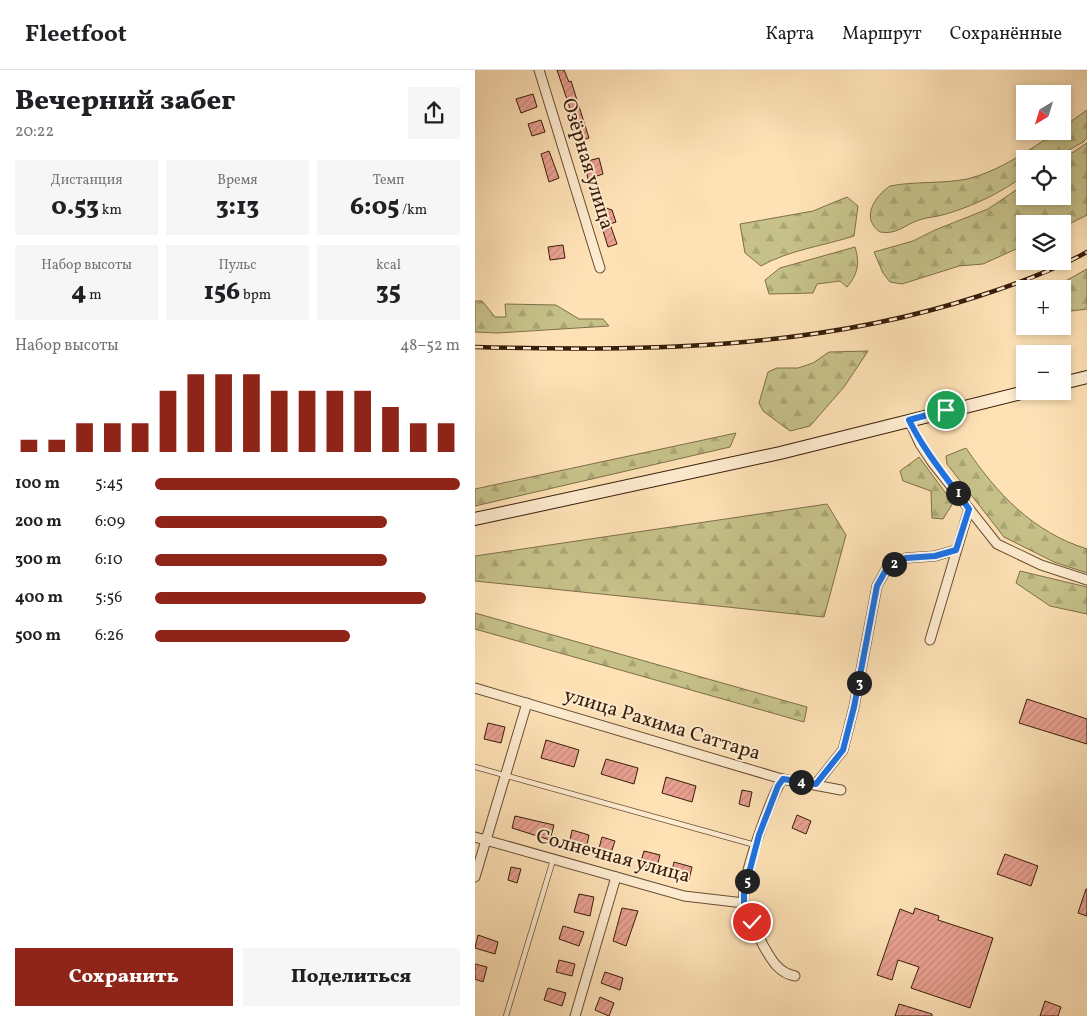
<!DOCTYPE html>
<html lang="ru">
<meta charset="utf-8">
<style>
body{margin:0;font-family:Vollkorn,serif;background:#f6f6f6;color:#202124;height:100vh;display:flex;flex-direction:column;font-size:19px;white-space:nowrap}
*{box-sizing:border-box;margin:0}
p{font-size:16px;color:#757577}
.icon{flex:none;width:28px;height:28px;fill:none;stroke:currentColor;stroke-width:2;stroke-linecap:round;stroke-linejoin:round}
.map{position:relative;flex:1;overflow:hidden}
.details{display:flex;flex-direction:column;background:#fff;width:475px}
.details>*{flex:none}
.needle{width:32px;rotate:218deg}
.buttons{position:absolute;left:541px;top:15px;display:grid;gap:10px}
.buttons a{display:grid;place-items:center;width:55px;height:55px;border-radius:0px;background:#fff;box-shadow:0 2px 8px #0003;font-size:25px}
.pin{position:absolute;display:grid;place-items:center;width:42px;height:42px;color:#fff;margin:-21px;border:2px solid #fff;border-radius:50%;box-shadow:0 1px 5px #0007}
.km{position:absolute;width:25px;height:25px;margin:-12px;border-radius:50%;background:#222;color:#fff;font-size:14px;line-height:25px;text-align:center}
.round{display:grid;place-items:center;flex:none;width:52px;height:52px;border-radius:0px;background:#f6f6f6}
.head{display:flex;align-items:center;justify-content:space-between;height:85px;padding:0 15px}
h1{font-size:28px;font-weight:800;line-height:38px}
.figures{display:grid;grid-template-columns:repeat(3,1fr);gap:8px;height:85px;padding:5px 15px}
.figures div{display:grid;align-content:center;border-radius:0px;background:#f6f6f6;text-align:center}
.figures b{font-size:25px;font-weight:800}
.figures small{font-size:14px;font-weight:400}
.figures p{font-size:14px}
.chart{height:140px;padding:10px 15px}
.chart p{display:flex;justify-content:space-between}
.chart svg{width:100%;height:90px;margin-top:5px;stroke:#8f2418;stroke-width:6}
.button{display:flex;gap:10px;margin-top:auto;padding:10px 15px}
.button a{flex:1;height:58px;border-radius:0px;background:#8f2418;color:#fff;font-size:20px;font-weight:800;line-height:58px;text-align:center}
.button a+a{background:#f6f6f6;color:#202124}
ul{padding:0 15px;list-style:none;font-size:16px}
li{display:grid;grid-template-columns:80px 60px 1fr;align-items:center;height:38px}
li i{height:12px;border-radius:6px;background:#8f2418}
header{display:flex;align-items:center;gap:30px;box-sizing:border-box;height:70px;padding:0 25px;background:#fff;border-bottom:1px solid #e0e0e0}
header strong{font-size:24px}
nav{display:flex;gap:28px;margin-inline-start:auto;font-size:18px}
main{display:flex;flex:1;min-height:0}
.map>svg:first-child{display:block}
</style>
<header>
<strong>Fleetfoot</strong>
<nav><a>Карта</a><a>Маршрут</a><a>Сохранённые</a></nav>
</header>
<main>
<section class="details">
<div class="head"><div><h1>Вечерний забег</h1><p>20:22</p></div><a class="round"><svg class="icon" aria-label="share" viewBox="0 0 24 24"><path d="M12 15V3M7 8l5-5 5 5M5 13v7h14v-7"/></svg></a></div>
<div class="figures">
<div><p>Дистанция</p><b>0.53<small> km</small></b></div>
<div><p>Время</p><b>3:13</b></div>
<div><p>Темп</p><b>6:05<small> /km</small></b></div>
</div>
<div class="figures">
<div><p>Набор высоты</p><b>4<small> m</small></b></div>
<div><p>Пульс</p><b>156<small> bpm</small></b></div>
<div><p>kcal</p><b>35</b></div>
</div>
<div class="chart"><p><span>Набор высоты</span>48–52 m</p>
<svg viewBox="0 0 160 44" preserveAspectRatio="none"><path d="M5 44V38M15 44V38M25 44V30M35 44V30M45 44V30M55 44V14M65 44V6M75 44V6M85 44V6M95 44V14M105 44V14M115 44V14M125 44V14M135 44V22M145 44V30M155 44V30"/></svg>
</div>
<ul>
<li><b>100 m</b>5:45<i style="width:100%"></i></li>
<li><b>200 m</b>6:09<i style="width:76%"></i></li>
<li><b>300 m</b>6:10<i style="width:76%"></i></li>
<li><b>400 m</b>5:56<i style="width:89%"></i></li>
<li><b>500 m</b>6:26<i style="width:64%"></i></li>
</ul>
<div class="button"><a>Сохранить</a><a>Поделиться</a></div>
</section>
<div class="map">
<svg width="612" height="946" viewBox="0 0 612 946">
<defs>
<pattern id="forest-firs" width="22" height="20" patternUnits="userSpaceOnUse" patternTransform="scale(1.25)"><rect width="22" height="20" fill="#c6c189"/><path d="M5 1l3.5 6h-7zM16 11l3.5 6h-7z" fill="#aba575"/></pattern>
<pattern id="building-hatch" width="6" height="6" patternUnits="userSpaceOnUse" patternTransform="scale(1.25)"><rect width="6" height="6" fill="#eaa192"/><path d="M-1 1l2-2M0 6l6-6M5 7l2-2" fill="none" stroke="#c98a7c"/></pattern>
</defs>
<rect width="100%" height="100%" fill="#fee2b6"/>
<filter id="stains"><feTurbulence type="fractalNoise" baseFrequency=".004" numOctaves="4"/><feColorMatrix values="0 0 0 0 .2 0 0 0 0 .09 0 0 0 0 .02 0 0 0 .5 -.17"/></filter>
<radialGradient id="worn" r=".72"><stop offset=".6" stop-color="#630" stop-opacity="0"/><stop offset="1" stop-color="#630" stop-opacity=".3"/></radialGradient>
<g fill="url(#forest-firs)" stroke="#7e6e48">
<path d="M612,40V68L608,72L578,89H550V105C526,123 498,136 471,144C462,147 452,147 444,150C429,155 422,165 405,162C385,148 400,126 415,116C440,111 467,114 492,109C525,101 554,80 583,61H588V57Z"/>
<polygon points="612,73 612,145 588,157 588,154 550,154 550,175 508,194 484,196 427,214 415,212 408,203 399,182 438,171 460,160 513,139 550,114 550,126 588,126 588,89"/>
<path d="M372,127L383,136L379,166C348,176 314,180 286,196L270,183L265,154L338,141Z"/>
<path d="M380,177C385,193 383,204 372,217L365,211L342,214L338,223L294,224L290,210L305,198Z"/>
<polygon points="612,199 612,239 588,242 588,219 576,219"/>
<polygon points="0,231 7,231 20,247 31,247 30,234 81,235 104,249 128,249 134,256 23,263 0,262"/>
<polygon points="393,281 369,317 335,356 315,361 288,341 284,333 293,302 302,298 323,298 338,293 354,282"/>
<polygon points="261,363 255,377 0,436 0,419"/>
<path d="M491,378C522,424 558,462 612,479V503L579,492L529,467L472,394L471,386Z"/>
<polygon points="444,387 478,433 468,449 457,448 456,421 428,411 425,401"/>
<polygon points="352,434 371,465 349,547 0,511 0,486"/>
<polygon points="545,501 612,517 612,544 575,536 541,513"/>
<polygon points="0,543 332,637 329,652 0,559"/>
</g>
<g fill="url(#building-hatch)" stroke="#371c08">
<polygon points="82,0 89,0 94,12 96,11 114,68 106,71"/>
<polygon points="58,24 62,37 46,43 41,29"/>
<polygon points="66,50 70,62 57,66 53,54"/>
<polygon points="74,81 84,108 74,112 66,84"/>
<polygon points="124,88 128,104 113,109 109,92"/>
<polygon points="129,134 131,138 137,140 141,152 135,154 142,174 133,177 122,141 124,141 122,136"/>
<polygon points="88,175 90,188 75,190 73,177"/>
<polygon points="552,629 612,649 612,674 544,653"/>
<polygon points="13,653 30,657 26,673 9,669"/>
<polygon points="71,670 104,680 99,697 66,688"/>
<polygon points="131,689 163,698 159,714 126,704"/>
<polygon points="191,707 221,716 217,732 187,723"/>
<polygon points="267,720 277,722 274,737 264,734"/>
<polygon points="322,745 336,751 331,764 317,758"/>
<polygon points="40,746 79,755 75,770 37,758"/>
<polygon points="97,760 114,765 111,779 94,775"/>
<polygon points="127,767 140,771 135,786 123,782"/>
<polygon points="169,781 185,785 181,800 165,795"/>
<polygon points="530,784 563,796 556,816 522,804"/>
<polygon points="199,792 217,797 214,810 196,805"/>
<polygon points="36,797 46,799 42,813 33,810"/>
<polygon points="611,819 612,819 612,846 603,843"/>
<polygon points="104,824 119,827 115,846 99,842"/>
<polygon points="147,838 163,841 151,876 138,871"/>
<polygon points="440,838 464,846 463,850 518,868 495,938 436,918 444,897 423,890 417,910 402,905 425,839 438,844"/>
<polygon points="88,856 109,862 104,876 84,869"/>
<polygon points="3,865 23,872 20,884 0,878"/>
<polygon points="84,890 100,894 97,906 81,902"/>
<polygon points="0,894 12,897 8,912 0,909"/>
<polygon points="130,902 148,908 145,920 126,913"/>
<polygon points="73,918 91,923 87,936 69,930"/>
<polygon points="125,927 139,933 134,946 120,940"/>
<polygon points="570,931 586,937 583,946 565,946"/>
<polygon points="424,934 457,944 457,946 420,946"/>
</g>
<g fill="none" stroke-linecap="round" stroke-linejoin="round">
<g stroke="#694e34" stroke-width="6">
<g id="lane">
<polyline points="0,697 280,775"/>
<polyline points="31,946 78,790"/>
</g>
</g>
<g stroke="#694e34" stroke-width="11">
<g id="street">
<polyline points="64,0 125,198"/>
<polyline points="434,350 445,374 457,392 522,474 566,495 612,510"/>
<polyline points="455,570 494,439"/>
<polyline points="0,618 307,709 366,720"/>
<path d="M307,709C295,731 265,809 269,833C272,848 282,862 288,875C296,889 303,903 320,906"/>
<polyline points="341,714 368,680 379,637 402,516 412,498 431,488 460,486 481,480"/>
<polyline points="0,767 209,826 269,833"/>
<polyline points="0,807 52,633"/>
<polyline points="100,946 141,807"/>
</g>
</g>
<g stroke="#371c08" stroke-width="14">
<g id="secondary">
<polyline points="588,313 612,307"/>
<polyline points="0,449 305,383 554,321"/>
</g>
</g>
<use href="#lane" stroke="#feecd0" stroke-width="4.5"/>
<use href="#street" stroke="#feecd0" stroke-width="9"/>
<use href="#secondary" stroke="#feecd0" stroke-width="12"/>
<g stroke="#371c08" stroke-width="4.5">
<path id="rail" d="M0,277C170,282 341,279 504,226C541,214 578,201 612,182"/>
</g>
<use href="#rail" stroke="#feecd0" stroke-width="2.5" stroke-dasharray="8" stroke-linecap="butt"/>
</g>
<g fill="none" stroke-linecap="round" stroke-linejoin="round">
<g stroke="#fff" stroke-width="10">
<path id="route" d="M277,852L269,833V822L284,765L303,716L308,709L341,714L368,680L379,637L402,516L412,498L431,488L460,486L481,480L494,439C473,409 450,383 434,350L471,340"/>
</g>
<use href="#route" stroke="#1a73e8" stroke-width="6"/>
</g>
<g text-anchor="middle" dominant-baseline="central" stroke-width="4" stroke-linejoin="round" paint-order="stroke">
<g font-size="20" fill="#371c08" stroke="#feecd0">
<text transform="translate(112 94) rotate(73)">Озёрная улица</text>
<text transform="translate(187 655) rotate(17)">улица Рахима Саттара</text>
<text transform="translate(138 787) rotate(15)">Солнечная улица</text>
</g>
</g>
<rect width="100%" height="100%" filter="url(#stains)"/>
<rect width="100%" height="100%" fill="url(#worn)"/>
</svg>
<div class="buttons">
<a><svg class="needle" viewBox="-14 -14 28 28"><path d="M0-13l5 13h-10z" fill="#e53935"/><path d="M0 13l5-13h-10z" fill="#757577"/></svg></a>
<a><svg class="icon" aria-label="locate" viewBox="0 0 24 24"><circle cx="12" cy="12" r="6"/><path d="M12 2v4M12 18v4M2 12h4M18 12h4"/></svg></a>
<a><svg class="icon" aria-label="layers" viewBox="0 0 24 24"><path d="M12 4l9 5-9 5-9-5zM3 14l9 5 9-5"/></svg></a>
<a>+</a>
<a>−</a>
</div>
<div class="pin" style="left:471px;top:340px;background:#1e9e55"><svg class="icon" aria-label="arrive" viewBox="0 0 24 24"><path d="M6 21V4h12l-3 4 3 4H6"/></svg></div>
<div class="pin" style="left:277px;top:852px;background:#d93025"><svg class="icon" aria-label="check" viewBox="0 0 24 24"><path d="M5 12l5 5 9-10"/></svg></div>
<b class="km" style="left:483px;top:423px">1</b>
<b class="km" style="left:419px;top:494px">2</b>
<b class="km" style="left:384px;top:613px">3</b>
<b class="km" style="left:326px;top:712px">4</b>
<b class="km" style="left:272px;top:811px">5</b>
</div>
</main>
